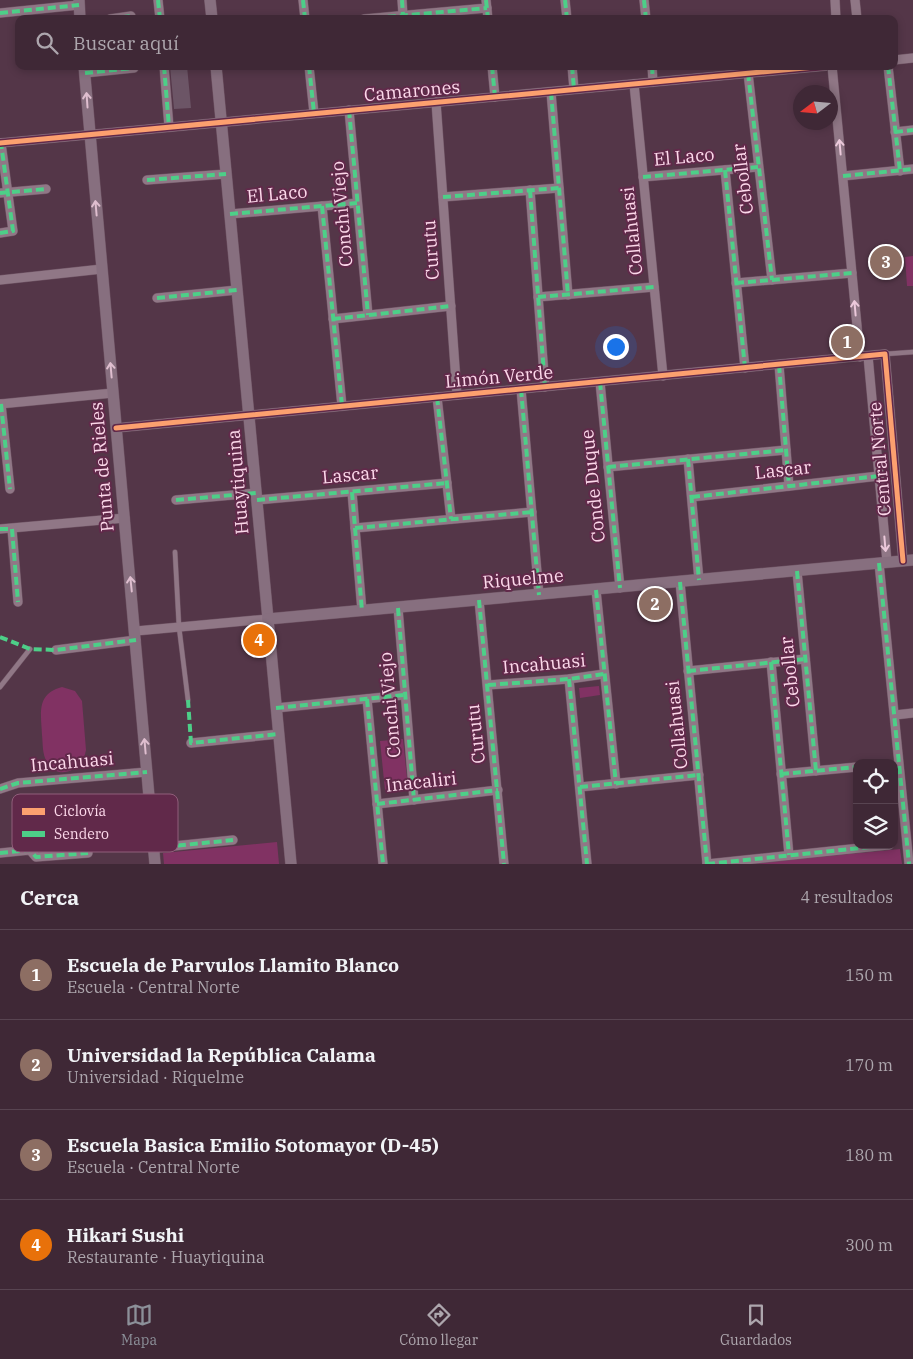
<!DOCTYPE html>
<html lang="es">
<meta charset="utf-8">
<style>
body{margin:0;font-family:"IBM Plex Serif",serif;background:#4a3442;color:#f1f3f6}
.controls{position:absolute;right:15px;bottom:15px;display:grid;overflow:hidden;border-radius:10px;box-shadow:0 2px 8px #0003}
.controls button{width:45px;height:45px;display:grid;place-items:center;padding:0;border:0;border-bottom:1px solid #584451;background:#3f2836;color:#f1f3f6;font:25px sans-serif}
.compass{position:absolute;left:793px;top:85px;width:45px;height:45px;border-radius:50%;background:#3f2836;box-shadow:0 2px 8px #0003;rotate:254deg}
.you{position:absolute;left:615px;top:346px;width:18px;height:18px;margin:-12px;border:4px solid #fff;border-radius:50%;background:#1a73e8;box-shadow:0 0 0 8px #1a73e833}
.badge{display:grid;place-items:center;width:32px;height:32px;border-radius:50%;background:#8c9099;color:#fff;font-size:16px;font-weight:700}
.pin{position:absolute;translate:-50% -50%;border:2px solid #fff;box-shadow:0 1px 5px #0006}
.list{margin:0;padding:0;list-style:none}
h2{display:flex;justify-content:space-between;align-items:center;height:65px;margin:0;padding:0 20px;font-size:21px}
h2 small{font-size:16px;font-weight:400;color:#ada6ad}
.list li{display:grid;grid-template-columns:32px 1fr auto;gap:15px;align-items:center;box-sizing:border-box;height:90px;padding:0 20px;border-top:1px solid #584451}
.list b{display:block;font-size:19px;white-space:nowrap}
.list p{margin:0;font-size:16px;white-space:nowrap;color:#ada6ad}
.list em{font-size:16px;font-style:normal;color:#ada6ad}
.icon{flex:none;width:28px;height:28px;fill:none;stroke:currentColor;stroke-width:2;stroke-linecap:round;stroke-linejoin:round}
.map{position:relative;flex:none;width:913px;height:864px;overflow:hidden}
.search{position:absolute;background:#3f2836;box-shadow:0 2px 8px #0003;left:15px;right:15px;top:15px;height:55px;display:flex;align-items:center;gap:12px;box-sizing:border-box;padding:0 18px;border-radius:10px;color:#ada6ad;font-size:19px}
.sheet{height:425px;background:#3f2836}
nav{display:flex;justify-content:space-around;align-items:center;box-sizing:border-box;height:70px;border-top:1px solid #584451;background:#3f2836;font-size:14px;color:#ada6ad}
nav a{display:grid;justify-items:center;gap:2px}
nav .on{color:#8c9099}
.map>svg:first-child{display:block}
.park{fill:#813263}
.building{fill:#6c5566}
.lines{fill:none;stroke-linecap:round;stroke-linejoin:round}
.lane-casing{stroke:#6e5363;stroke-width:5.5}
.street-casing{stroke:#6e5363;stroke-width:10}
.secondary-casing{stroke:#6e5363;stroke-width:12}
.lane{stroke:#907786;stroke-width:4.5}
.street{stroke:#907786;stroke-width:9}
.secondary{stroke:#876f7f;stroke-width:11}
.quiet{stroke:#4dcf88;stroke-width:4;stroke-dasharray:8 4;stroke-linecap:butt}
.cycleway-casing{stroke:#61294a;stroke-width:8}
.cycleway{stroke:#fca06f;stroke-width:5}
.oneway{stroke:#dfbecf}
.oneway2{stroke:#ecc9db}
.labels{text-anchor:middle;stroke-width:4;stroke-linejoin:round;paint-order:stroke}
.street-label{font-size:18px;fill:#fcd8ea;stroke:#61294a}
.key{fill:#61294a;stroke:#905e7a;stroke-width:1}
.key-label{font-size:14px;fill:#fcd8ea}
</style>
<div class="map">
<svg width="913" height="864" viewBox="0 0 913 864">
<rect width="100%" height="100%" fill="#543648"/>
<g class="park">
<polygon points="913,256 913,286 907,286 905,257"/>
<polygon points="599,686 600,695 580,698 579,688"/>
<path d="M62,687L75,691L82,701L86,750C83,770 58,782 47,762C42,754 43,744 42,735C41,713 36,694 62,687Z"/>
<polygon points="403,739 408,788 385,790 380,741"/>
<polygon points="277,842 279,864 164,864 163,853"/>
<polygon points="900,849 902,864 746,864"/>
</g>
<polygon class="building" points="170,66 187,66 191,108 174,109"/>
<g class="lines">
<defs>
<g id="lane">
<polyline points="885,354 913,352"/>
<polyline points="175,552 179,627 188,700"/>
<polyline points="0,687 30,649"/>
</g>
<g id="street">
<polyline points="158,0 160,19"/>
<polyline points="303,0 305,19"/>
<polyline points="402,0 403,15"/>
<polyline points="486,0 488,19"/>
<polyline points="565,0 567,19"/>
<polyline points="644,0 646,19"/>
<polyline points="835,0 836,19"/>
<polyline points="855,0 857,19"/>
<polyline points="0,13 79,5"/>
<polyline points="110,19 131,16"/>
<polyline points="364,19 487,8"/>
<polyline points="894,60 913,58"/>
<polyline points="164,66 169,127"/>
<polyline points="309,66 314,113"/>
<polyline points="492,66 495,97"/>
<polyline points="572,66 574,89"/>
<polyline points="652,66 653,82"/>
<polyline points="832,66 860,357"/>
<polyline points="888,66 900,171"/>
<polyline points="85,73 134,68"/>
<polyline points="748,73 772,280"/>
<polyline points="634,84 663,376"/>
<polyline points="551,92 568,295"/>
<polyline points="436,102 457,395"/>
<polyline points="349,110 368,315"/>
<polyline points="895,132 913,130"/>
<polyline points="0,143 826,66"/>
<polyline points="725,170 745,368"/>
<polyline points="843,176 913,169"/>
<polyline points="643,177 758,167"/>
<polyline points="147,180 226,174"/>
<polyline points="530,190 545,387"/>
<polyline points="0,193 46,189"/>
<polyline points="443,197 559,188"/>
<polyline points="322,206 342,406"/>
<polyline points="230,214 357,203"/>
<polyline points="0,233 13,231 1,143"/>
<polyline points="0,280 102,269"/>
<polyline points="736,283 852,273"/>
<polyline points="538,297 654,287"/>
<polyline points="157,298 237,290"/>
<polyline points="333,319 451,306"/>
<polyline points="868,356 887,562"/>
<polyline points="779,365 789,486"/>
<polyline points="600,382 620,588"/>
<polyline points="521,389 539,595"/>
<polyline points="437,397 451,519"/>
<polyline points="0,404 113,393"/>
<polyline points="1,404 10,489"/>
<polyline points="116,428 885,354 903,561"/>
<polyline points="688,459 699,580"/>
<polyline points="608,467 786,450"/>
<polyline points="352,492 362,611"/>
<polyline points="692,497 879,476"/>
<polyline points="176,500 256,493"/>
<polyline points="257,500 447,483"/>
<polyline points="355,528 532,512"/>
<polyline points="0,529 125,518"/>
<polyline points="12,529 18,602"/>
<polyline points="879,563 909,864"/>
<polyline points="797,571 816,771"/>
<polyline points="680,582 707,864"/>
<polyline points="596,590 616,784"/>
<polyline points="479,600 504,864"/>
<polyline points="398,608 414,800"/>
<polyline points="136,631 268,619"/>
<polyline points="56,650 136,640"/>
<polyline points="771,662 789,855"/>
<polyline points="688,671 805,659"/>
<polyline points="569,679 587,864"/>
<polyline points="488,685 569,679 604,674"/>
<polyline points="367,699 383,864"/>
<polyline points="276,708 404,695"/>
<polyline points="895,715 913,713"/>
<polyline points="191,743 279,734"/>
<polyline points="781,774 857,767"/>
<polyline points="580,787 699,775"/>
<polyline points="0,789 18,783 147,772"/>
<polyline points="377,804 498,790"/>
<polyline points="154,848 233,840"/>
<polyline points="0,853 30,850 36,857 88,853"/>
<polyline points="707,864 889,845"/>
</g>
<g id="secondary">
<polyline points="79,0 80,19"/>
<polyline points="210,0 212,19"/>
<polyline points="84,66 155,864"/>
<polyline points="216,66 291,864"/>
<polyline points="268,619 913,560"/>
</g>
</defs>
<use href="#lane" class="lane-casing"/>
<use href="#street" class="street-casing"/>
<use href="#secondary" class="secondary-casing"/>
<use href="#lane" class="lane"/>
<use href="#street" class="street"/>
<use href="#secondary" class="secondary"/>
<g class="quiet">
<polyline points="158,0 160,19"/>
<polyline points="303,0 305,19"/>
<polyline points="402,0 403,15"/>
<polyline points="486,0 488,19"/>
<polyline points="565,0 567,19"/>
<polyline points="644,0 646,19"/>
<polyline points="0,13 79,5"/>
<polyline points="110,19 131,16"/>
<polyline points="364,19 487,8"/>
<polyline points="164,66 169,127"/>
<polyline points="309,66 314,113"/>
<polyline points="492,66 495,97"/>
<polyline points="572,66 574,89"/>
<polyline points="652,66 653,82"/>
<polyline points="888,66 900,171"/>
<polyline points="85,73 134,68"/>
<polyline points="748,73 772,280"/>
<polyline points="551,92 568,295"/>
<polyline points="349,110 368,315"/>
<polyline points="895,132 913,130"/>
<polyline points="725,170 745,368"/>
<polyline points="843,176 913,169"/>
<polyline points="643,177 758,167"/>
<polyline points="147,180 226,174"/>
<polyline points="530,190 545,387"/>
<polyline points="0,193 46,189"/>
<polyline points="443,197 559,188"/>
<polyline points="322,206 342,406"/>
<polyline points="230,214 357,203"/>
<polyline points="0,233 13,231 1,143"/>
<polyline points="736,283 852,273"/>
<polyline points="538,297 654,287"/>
<polyline points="157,298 237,290"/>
<polyline points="333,319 451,306"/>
<polyline points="779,365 789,486"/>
<polyline points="600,382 620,588"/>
<polyline points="521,389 539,595"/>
<polyline points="437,397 451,519"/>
<polyline points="1,404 10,489"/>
<polyline points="688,459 699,580"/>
<polyline points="608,467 786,450"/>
<polyline points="352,492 362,611"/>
<polyline points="692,497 879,476"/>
<polyline points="176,500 256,493"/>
<polyline points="257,500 447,483"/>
<polyline points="355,528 532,512"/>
<polyline points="0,529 12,529 18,602"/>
<polyline points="879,563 909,864"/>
<polyline points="797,571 816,771"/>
<polyline points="680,582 707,864"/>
<polyline points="596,590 616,784"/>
<polyline points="479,600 504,864"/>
<polyline points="398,608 414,800"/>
<polyline points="0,637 30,649 56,650 136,640"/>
<polyline points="771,662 789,855"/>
<polyline points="688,671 805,659"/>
<polyline points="569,679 587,864"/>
<polyline points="488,685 569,679 604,674"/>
<polyline points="367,699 383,864"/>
<polyline points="188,700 191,743 279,734"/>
<polyline points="276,708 404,695"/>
<polyline points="781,774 857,767"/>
<polyline points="580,787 699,775"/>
<polyline points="0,789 18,783 147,772"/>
<polyline points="377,804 498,790"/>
<polyline points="154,848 233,840"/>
<polyline points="0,853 30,850 36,857 88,853"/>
<polyline points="707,864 889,845"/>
</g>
<defs>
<g id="cycleway">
<polyline points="0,143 826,66"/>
<polyline points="116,428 885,354 903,561"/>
</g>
</defs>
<use href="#cycleway" class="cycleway-casing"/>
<use href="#cycleway" class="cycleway"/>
</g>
<defs><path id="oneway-shaft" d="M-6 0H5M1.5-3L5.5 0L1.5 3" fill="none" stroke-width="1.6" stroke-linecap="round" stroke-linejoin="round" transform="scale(1.25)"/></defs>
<g class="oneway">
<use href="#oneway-shaft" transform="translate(87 100) rotate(-94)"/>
<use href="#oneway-shaft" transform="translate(96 208) rotate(-95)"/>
<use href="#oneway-shaft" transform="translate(111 370) rotate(-95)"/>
<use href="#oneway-shaft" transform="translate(131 584) rotate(-96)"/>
<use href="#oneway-shaft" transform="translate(145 746) rotate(-95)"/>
</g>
<g class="oneway2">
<use href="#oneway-shaft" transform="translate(840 147) rotate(-95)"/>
<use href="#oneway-shaft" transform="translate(855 308) rotate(-95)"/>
<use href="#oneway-shaft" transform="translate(885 544) rotate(85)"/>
</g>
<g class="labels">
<g class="street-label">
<text transform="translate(412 91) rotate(-5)" y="6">Camarones</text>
<text transform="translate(684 157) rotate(-5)" y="6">El Laco</text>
<text transform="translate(743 179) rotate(-97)" y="6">Cebollar</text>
<text transform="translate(277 194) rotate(-5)" y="6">El Laco</text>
<text transform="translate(342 214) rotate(-95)" y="6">Conchi Viejo</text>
<text transform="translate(632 231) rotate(-96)" y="6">Collahuasi</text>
<text transform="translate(431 250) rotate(-94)" y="6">Curutu</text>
<text transform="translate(499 377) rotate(-5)" y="6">Limón Verde</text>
<text transform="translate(880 459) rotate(-95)" y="6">Central Norte</text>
<text transform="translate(102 467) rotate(-95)" y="6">Punta de Rieles</text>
<text transform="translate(783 470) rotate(-6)" y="6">Lascar</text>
<text transform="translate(350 475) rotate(-5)" y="6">Lascar</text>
<text transform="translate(238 482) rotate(-95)" y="6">Huaytiquina</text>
<text transform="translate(593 486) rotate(-96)" y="6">Conde Duque</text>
<text transform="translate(523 579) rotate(-5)" y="6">Riquelme</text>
<text transform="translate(544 664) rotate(-5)" y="6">Incahuasi</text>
<text transform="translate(790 672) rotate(-96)" y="6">Cebollar</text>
<text transform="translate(390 705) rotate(-95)" y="6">Conchi Viejo</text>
<text transform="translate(677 725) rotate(-96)" y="6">Collahuasi</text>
<text transform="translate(476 734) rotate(-96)" y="6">Curutu</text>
<text transform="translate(72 762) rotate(-5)" y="6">Incahuasi</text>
<text transform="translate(421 782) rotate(-6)" y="6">Inacaliri</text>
</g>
</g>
<rect x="12" y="794" width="166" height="58" rx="8" class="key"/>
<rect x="22" y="808" width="23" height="7" fill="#fca06f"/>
<rect x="22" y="831" width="23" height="6" fill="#4dcf88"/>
<g class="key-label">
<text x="54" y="816">Ciclovía</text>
<text x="54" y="839">Sendero</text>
</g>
</svg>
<div class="controls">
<button><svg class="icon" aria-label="locate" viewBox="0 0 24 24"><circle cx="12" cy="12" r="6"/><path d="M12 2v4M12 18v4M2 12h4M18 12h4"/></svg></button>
<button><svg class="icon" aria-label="layers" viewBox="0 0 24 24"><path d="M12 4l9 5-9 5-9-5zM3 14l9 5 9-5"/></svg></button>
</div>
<svg class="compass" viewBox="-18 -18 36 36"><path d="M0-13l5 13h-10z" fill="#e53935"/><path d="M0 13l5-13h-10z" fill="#ada6ad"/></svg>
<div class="you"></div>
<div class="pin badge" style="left:847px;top:342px;background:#8d6e63">1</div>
<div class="pin badge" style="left:655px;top:604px;background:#8d6e63">2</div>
<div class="pin badge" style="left:886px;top:262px;background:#8d6e63">3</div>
<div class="pin badge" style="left:259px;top:640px;background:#e8710a">4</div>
<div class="search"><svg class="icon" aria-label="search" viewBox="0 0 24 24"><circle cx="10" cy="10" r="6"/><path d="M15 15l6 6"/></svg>Buscar aquí</div>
</div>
<section class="sheet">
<h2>Cerca<small>4 resultados</small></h2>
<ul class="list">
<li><span class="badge" style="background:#8d6e63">1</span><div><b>Escuela de Parvulos Llamito Blanco</b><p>Escuela · Central Norte</p></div><em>150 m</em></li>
<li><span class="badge" style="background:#8d6e63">2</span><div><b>Universidad la República Calama</b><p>Universidad · Riquelme</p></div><em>170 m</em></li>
<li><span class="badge" style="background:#8d6e63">3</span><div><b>Escuela Basica Emilio Sotomayor (D-45)</b><p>Escuela · Central Norte</p></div><em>180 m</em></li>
<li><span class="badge" style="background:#e8710a">4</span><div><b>Hikari Sushi</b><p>Restaurante · Huaytiquina</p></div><em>300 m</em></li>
</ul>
</section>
<nav>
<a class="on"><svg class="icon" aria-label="map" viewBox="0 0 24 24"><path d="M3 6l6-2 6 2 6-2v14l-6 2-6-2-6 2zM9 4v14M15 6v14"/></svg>Mapa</a>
<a><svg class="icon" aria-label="directions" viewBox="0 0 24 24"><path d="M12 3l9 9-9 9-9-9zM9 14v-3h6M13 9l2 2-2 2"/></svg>Cómo llegar</a>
<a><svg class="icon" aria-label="saved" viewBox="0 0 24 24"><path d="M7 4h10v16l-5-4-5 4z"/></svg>Guardados</a>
</nav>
